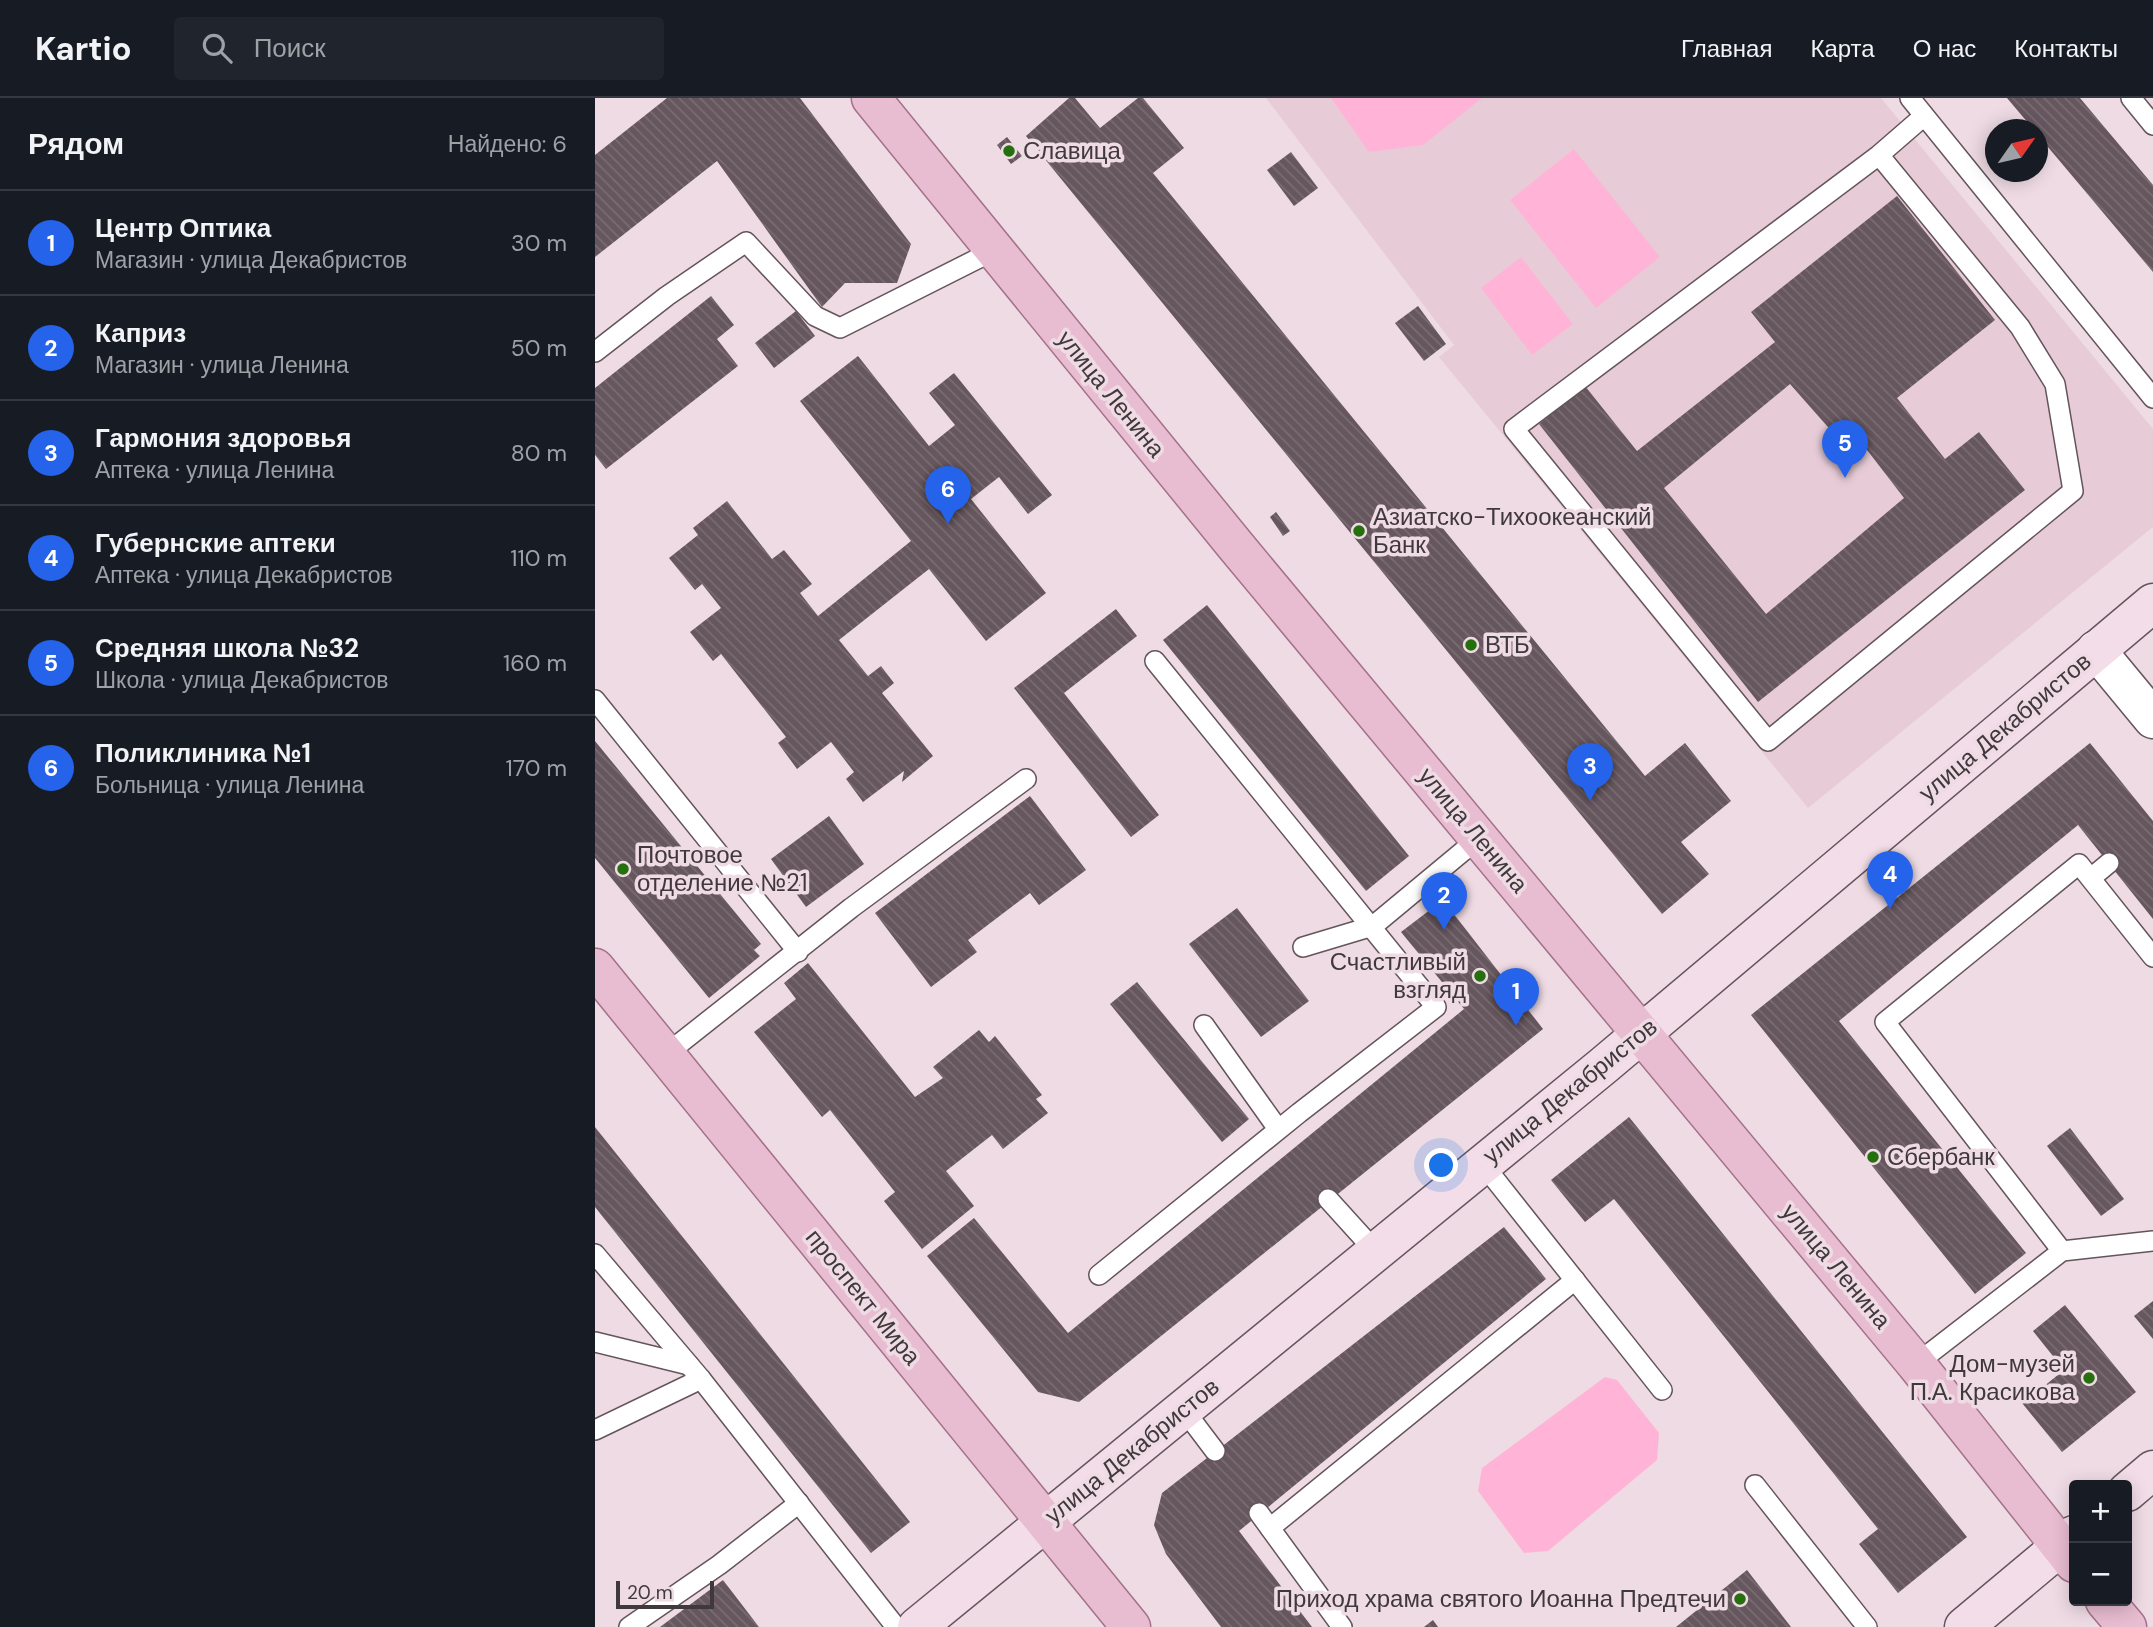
<!DOCTYPE html>
<html lang="ru">
<meta charset="utf-8">
<style>
body{margin:0;font-family:"DM Sans",sans-serif;background:#20242c;color:#f1f3f6}
.controls{position:absolute;right:21px;bottom:21px;display:grid;overflow:hidden;border-radius:7px;box-shadow:0 4px 18px #0003}
.controls button{width:63px;height:63px;display:grid;place-items:center;padding:0;border:0;border-bottom:2px solid #363941;background:#171b24;color:#f1f3f6;font:35px sans-serif}
.compass{position:absolute;left:1390px;top:21px;width:63px;height:63px;border-radius:50%;background:#171b24;box-shadow:0 4px 18px #0003;rotate:56deg}
.scale{position:absolute;left:21px;bottom:18px;width:98px;box-sizing:border-box;padding-left:7px;border:4px solid #40393c;border-top:0;font-size:19px;line-height:24px;white-space:nowrap;color:#40393c;-webkit-text-stroke:5px #efdbe4;paint-order:stroke}
.you{position:absolute;left:847px;top:1068px;width:24px;height:24px;margin:-18px;border:5px solid #fff;border-radius:50%;background:#1a73e8;box-shadow:0 0 0 10px #1a73e833}
.badge{display:grid;place-items:center;width:46px;height:46px;border-radius:50%;background:#2563eb;color:#fff;font-size:23px;font-weight:700}
.pin{position:absolute;translate:-50% -58px;filter:drop-shadow(0 2px 4px #0008)}
.pin::after{content:'';position:absolute;top:37px;width:24px;height:21px;background:inherit;clip-path:polygon(0 0,100% 0,50% 100%)}
.list{margin:0;padding:0;list-style:none}
h2{display:flex;justify-content:space-between;align-items:center;height:91px;margin:0;padding:0 28px;font-size:30px}
h2 small{font-size:23px;font-weight:400;color:#9ea1a6}
.list li{display:grid;grid-template-columns:46px 1fr auto;gap:21px;align-items:center;box-sizing:border-box;height:105px;padding:0 28px;border-top:2px solid #363941}
.list b{display:block;font-size:26px;white-space:nowrap}
.list p{margin:0;font-size:23px;white-space:nowrap;color:#9ea1a6}
.list em{font-size:23px;font-style:normal;color:#9ea1a6}
.icon{flex:none;width:38px;height:38px;fill:none;stroke:currentColor;stroke-width:2;stroke-linecap:round;stroke-linejoin:round}
.map{position:relative;flex:none;width:1558px;height:1529px;overflow:hidden}
header{display:flex;align-items:center;gap:42px;box-sizing:border-box;height:98px;padding:0 35px;background:#171b24;border-bottom:2px solid #363941}
header strong{font-size:33px}
nav{display:flex;gap:38px;margin-inline-start:auto;font-size:24px}
.search{width:490px;height:63px;background:#20242c;display:flex;align-items:center;gap:18px;box-sizing:border-box;padding:0 24px;border-radius:7px;color:#9ea1a6;font-size:26px}
main{display:flex}
aside{flex:1;background:#171b24}
.map>svg:first-child{display:block}
.built{fill:#e7ccd8}
.pitch{fill:#ffb4d7}
.building{fill:url(#building-back-hatch);fill-rule:evenodd}
.lines{fill:none;stroke-linecap:round;stroke-linejoin:round}
.lane-casing{stroke:#64545b;stroke-width:22}
.street-casing{stroke:#64545b;stroke-width:41}
.secondary-casing{stroke:#64545b;stroke-width:41}
.primary-casing{stroke:#a37189;stroke-width:41}
.lane{stroke:#fff;stroke-width:19}
.street{stroke:#fff;stroke-width:38}
.secondary{stroke:#f3dde8;stroke-width:38}
.primary{stroke:#e8bcd1;stroke-width:38}
.poi-dot{fill:#266f0f;stroke:#efdbe4;stroke-width:2.5}
.labels{text-anchor:middle;stroke-width:7;stroke-linejoin:round;paint-order:stroke}
.poi-label{font-size:24px;fill:#40393c;stroke:#efdbe4;text-anchor:start}
.street-label{font-size:24px;fill:#40393c;stroke:#efdbe4}
</style>
<header>
<strong>Kartio</strong>
<div class="search"><svg class="icon" aria-label="search" viewBox="0 0 24 24"><circle cx="10" cy="10" r="6"/><path d="M15 15l6 6"/></svg>Поиск</div>
<nav><a>Главная</a><a>Карта</a><a>О нас</a><a>Контакты</a></nav>
</header>
<main>
<aside>
<h2>Рядом<small>Найдено: 6</small></h2>
<ul class="list">
<li><span class="badge">1</span><div><b>Центр Оптика</b><p>Магазин · улица Декабристов</p></div><em>30 m</em></li>
<li><span class="badge">2</span><div><b>Каприз</b><p>Магазин · улица Ленина</p></div><em>50 m</em></li>
<li><span class="badge">3</span><div><b>Гармония здоровья</b><p>Аптека · улица Ленина</p></div><em>80 m</em></li>
<li><span class="badge">4</span><div><b>Губернские аптеки</b><p>Аптека · улица Декабристов</p></div><em>110 m</em></li>
<li><span class="badge">5</span><div><b>Средняя школа №32</b><p>Школа · улица Декабристов</p></div><em>160 m</em></li>
<li><span class="badge">6</span><div><b>Поликлиника №1</b><p>Больница · улица Ленина</p></div><em>170 m</em></li>
</ul>
</aside>
<div class="map">
<svg width="1558" height="1529" viewBox="0 0 1558 1529">
<defs>
<pattern id="building-back-hatch" width="6" height="6" patternUnits="userSpaceOnUse" patternTransform="scale(1.75)"><rect width="6" height="6" fill="#66565d"/><path d="M-1 5l2 2M0 0l6 6M5-1l2 2" fill="none" stroke="#796c72"/></pattern>
</defs>
<rect width="100%" height="100%" fill="#efdbe4"/>
<polygon class="built" points="671,0 1286,0 1558,331 1558,429 1213,710 844,259 859,247"/>
<g class="pitch">
<polygon points="736,0 887,0 828,47 774,54"/>
<polygon points="979,51 1065,159 1001,210 915,102"/>
<polygon points="926,159 978,226 937,257 886,190"/>
<polygon points="1010,1279 1022,1282 1064,1335 1062,1362 953,1453 929,1455 883,1393 887,1370"/>
</g>
<g class="building">
<polygon points="72,0 205,0 316,146 302,185 250,185 227,209 122,63 0,159 0,57"/>
<polygon points="474,0 480,0 505,30 543,0 548,0 589,50 558,75 1050,678 1090,645 1136,703 1086,744 1114,776 1067,816 431,38"/>
<polygon points="1412,0 1485,0 1558,87 1558,174 1442,36 1442,32 1439,32"/>
<polygon points="412,39 427,58 416,66 402,47"/>
<polygon points="696,54 723,90 699,108 672,72"/>
<path d="M1302,98L1400,222L1302,300L1350,361L1384,334L1430,392L1163,604L944,326L990,288L1042,353L1180,244L1156,214ZM1195,286L1247,345L1259,335L1309,400L1171,516L1069,390Z"/>
<polygon points="116,198 139,227 122,241 143,268 11,371 0,357 0,290"/>
<polygon points="823,208 851,246 829,263 800,225"/>
<polygon points="201,213 220,238 179,270 160,245"/>
<polygon points="263,258 334,348 360,327 334,295 359,275 457,397 433,416 404,379 376,401 451,495 391,543 334,471 244,542 273,578 286,568 299,585 287,595 338,658 307,684 309,673 268,704 251,681 259,674 236,644 202,671 183,645 191,639 126,556 118,563 95,534 126,510 107,486 100,492 74,460 103,437 98,430 132,403 177,461 189,452 217,486 205,495 223,518 316,443 205,303"/>
<polygon points="681,414 695,433 688,438 675,419"/>
<polygon points="612,507 814,758 771,793 568,542"/>
<polygon points="521,511 542,538 469,595 564,717 536,739 419,590"/>
<polygon points="0,643 166,846 159,852 165,858 114,900 0,760"/>
<polygon points="1495,645 1558,723 1558,821 1483,727 1244,923 1431,1155 1380,1196 1156,917"/>
<polygon points="435,698 491,772 444,807 435,795 373,842 382,854 336,889 280,815"/>
<polygon points="234,718 269,766 211,809 176,761"/>
<polygon points="848,802 948,931 484,1304 443,1294 332,1158 379,1120 473,1235 869,911 806,834"/>
<polygon points="642,810 714,903 666,939 594,846"/>
<polygon points="213,865 320,999 348,980 338,969 384,932 394,944 400,938 447,997 441,1001 453,1015 408,1051 397,1037 351,1073 379,1108 327,1151 289,1103 300,1094 235,1012 227,1019 159,934 201,901 189,885"/>
<polygon points="542,884 654,1021 627,1044 515,906"/>
<polygon points="1034,1019 1372,1439 1303,1495 1264,1446 1283,1431 1019,1101 990,1124 956,1082"/>
<polygon points="0,1029 315,1424 276,1455 0,1109"/>
<polygon points="1475,1030 1529,1101 1506,1118 1452,1048"/>
<polygon points="909,1129 951,1181 644,1433 717,1529 626,1529 571,1456 559,1427 567,1395"/>
<polygon points="1558,1203 1558,1241 1539,1218"/>
<polygon points="1470,1207 1541,1294 1467,1354 1423,1300 1439,1288 1443,1293 1469,1272 1438,1233"/>
<polygon points="1152,1472 1196,1529 1081,1529"/>
<polygon points="128,1482 164,1529 65,1529"/>
<polygon points="838,1522 843,1529 829,1529"/>
</g>
<g class="lines">
<defs>
<g id="lane">
<polyline points="1315,0 1558,300"/>
<polyline points="1536,0 1558,27"/>
<polyline points="1284,57 1425,229 1460,286 1478,393 1173,643 919,331 1284,57 1329,18"/>
<polyline points="0,254 72,198 151,144 220,218 245,230 398,153"/>
<polyline points="0,602 203,854"/>
<polyline points="1496,780 1514,765"/>
<polyline points="708,849 778,828 884,740"/>
<polyline points="609,927 683,1031"/>
<polyline points="70,957 256,810 431,681"/>
<polyline points="887,1065 1067,1292"/>
<polyline points="733,1101 781,1154"/>
<polyline points="1467,1153 1290,924 1484,766 1558,859"/>
<polyline points="0,1156 106,1281 301,1529"/>
<polyline points="504,1177 704,1015 841,909 560,563"/>
<polyline points="0,1244 94,1267"/>
<polyline points="1321,1266 1467,1153 1558,1143"/>
<polyline points="589,1312 620,1353"/>
<polyline points="0,1332 106,1281"/>
<polyline points="1160,1387 1272,1529"/>
<polyline points="664,1415 747,1529"/>
<polyline points="675,1430 980,1182"/>
<polyline points="34,1529 124,1467 204,1405"/>
</g>
<polyline id="street" points="1501,552 1558,621"/>
<g id="secondary">
<polyline points="1532,1394 1558,1372"/>
<polyline points="322,1529 1008,968 1558,505"/>
<polyline points="1369,1529 1479,1437"/>
</g>
<g id="primary">
<polyline points="276,0 640,447 1321,1266 1479,1465"/>
<polyline points="0,870 536,1529"/>
<polyline points="1510,1503 1532,1529"/>
</g>
</defs>
<use href="#lane" class="lane-casing"/>
<use href="#street" class="street-casing"/>
<use href="#secondary" class="secondary-casing"/>
<use href="#primary" class="primary-casing"/>
<use href="#lane" class="lane"/>
<use href="#street" class="street"/>
<use href="#secondary" class="secondary"/>
<use href="#primary" class="primary"/>
</g>
<g class="poi-dot">
<circle cx="414" cy="53" r="7"/>
<circle cx="764" cy="433" r="7"/>
<circle cx="876" cy="547" r="7"/>
<circle cx="28" cy="771" r="7"/>
<circle cx="885" cy="878" r="7"/>
<circle cx="1278" cy="1059" r="7"/>
<circle cx="1494" cy="1280" r="7"/>
<circle cx="1145" cy="1501" r="7"/>
</g>
<g class="labels">
<g class="poi-label">
<text x="428" y="61">Славица</text>
<text x="778" y="427">Азиатско-Тихоокеанский<tspan x="778" dy="28">Банк</tspan></text>
<text x="890" y="555">ВТБ</text>
<text x="42" y="765">Почтовое<tspan x="42" dy="28">отделение №21</tspan></text>
<text x="871" y="872" text-anchor="end">Счастливый<tspan x="871" dy="28">взгляд</tspan></text>
<text x="1292" y="1067">Сбербанк</text>
<text x="1480" y="1274" text-anchor="end">Дом-музей<tspan x="1480" dy="28">П.А. Красикова</tspan></text>
<text x="1131" y="1509" text-anchor="end">Приход храма святого Иоанна Предтечи</text>
</g>
<g class="street-label">
<text transform="translate(516 296) rotate(51)" y="8">улица Ленина</text>
<text transform="translate(1410 629) rotate(-40)" y="8">улица Декабристов</text>
<text transform="translate(878 732) rotate(50)" y="8">улица Ленина</text>
<text transform="translate(975 993) rotate(-39)" y="8">улица Декабристов</text>
<text transform="translate(1241 1168) rotate(50)" y="8">улица Ленина</text>
<text transform="translate(268 1199) rotate(51)" y="8">проспект Мира</text>
<text transform="translate(537 1353) rotate(-39)" y="8">улица Декабристов</text>
</g>
</g>
</svg>
<div class="controls">
<button>+</button>
<button>−</button>
</div>
<svg class="compass" viewBox="-18 -18 36 36"><path d="M0-13l5 13h-10z" fill="#e53935"/><path d="M0 13l5-13h-10z" fill="#9ea1a6"/></svg>
<div class="scale">20 m</div>
<div class="you"></div>
<div class="pin badge" style="left:921px;top:928px">1</div>
<div class="pin badge" style="left:849px;top:832px">2</div>
<div class="pin badge" style="left:995px;top:703px">3</div>
<div class="pin badge" style="left:1295px;top:811px">4</div>
<div class="pin badge" style="left:1250px;top:380px">5</div>
<div class="pin badge" style="left:353px;top:426px">6</div>
</div>
</main>
